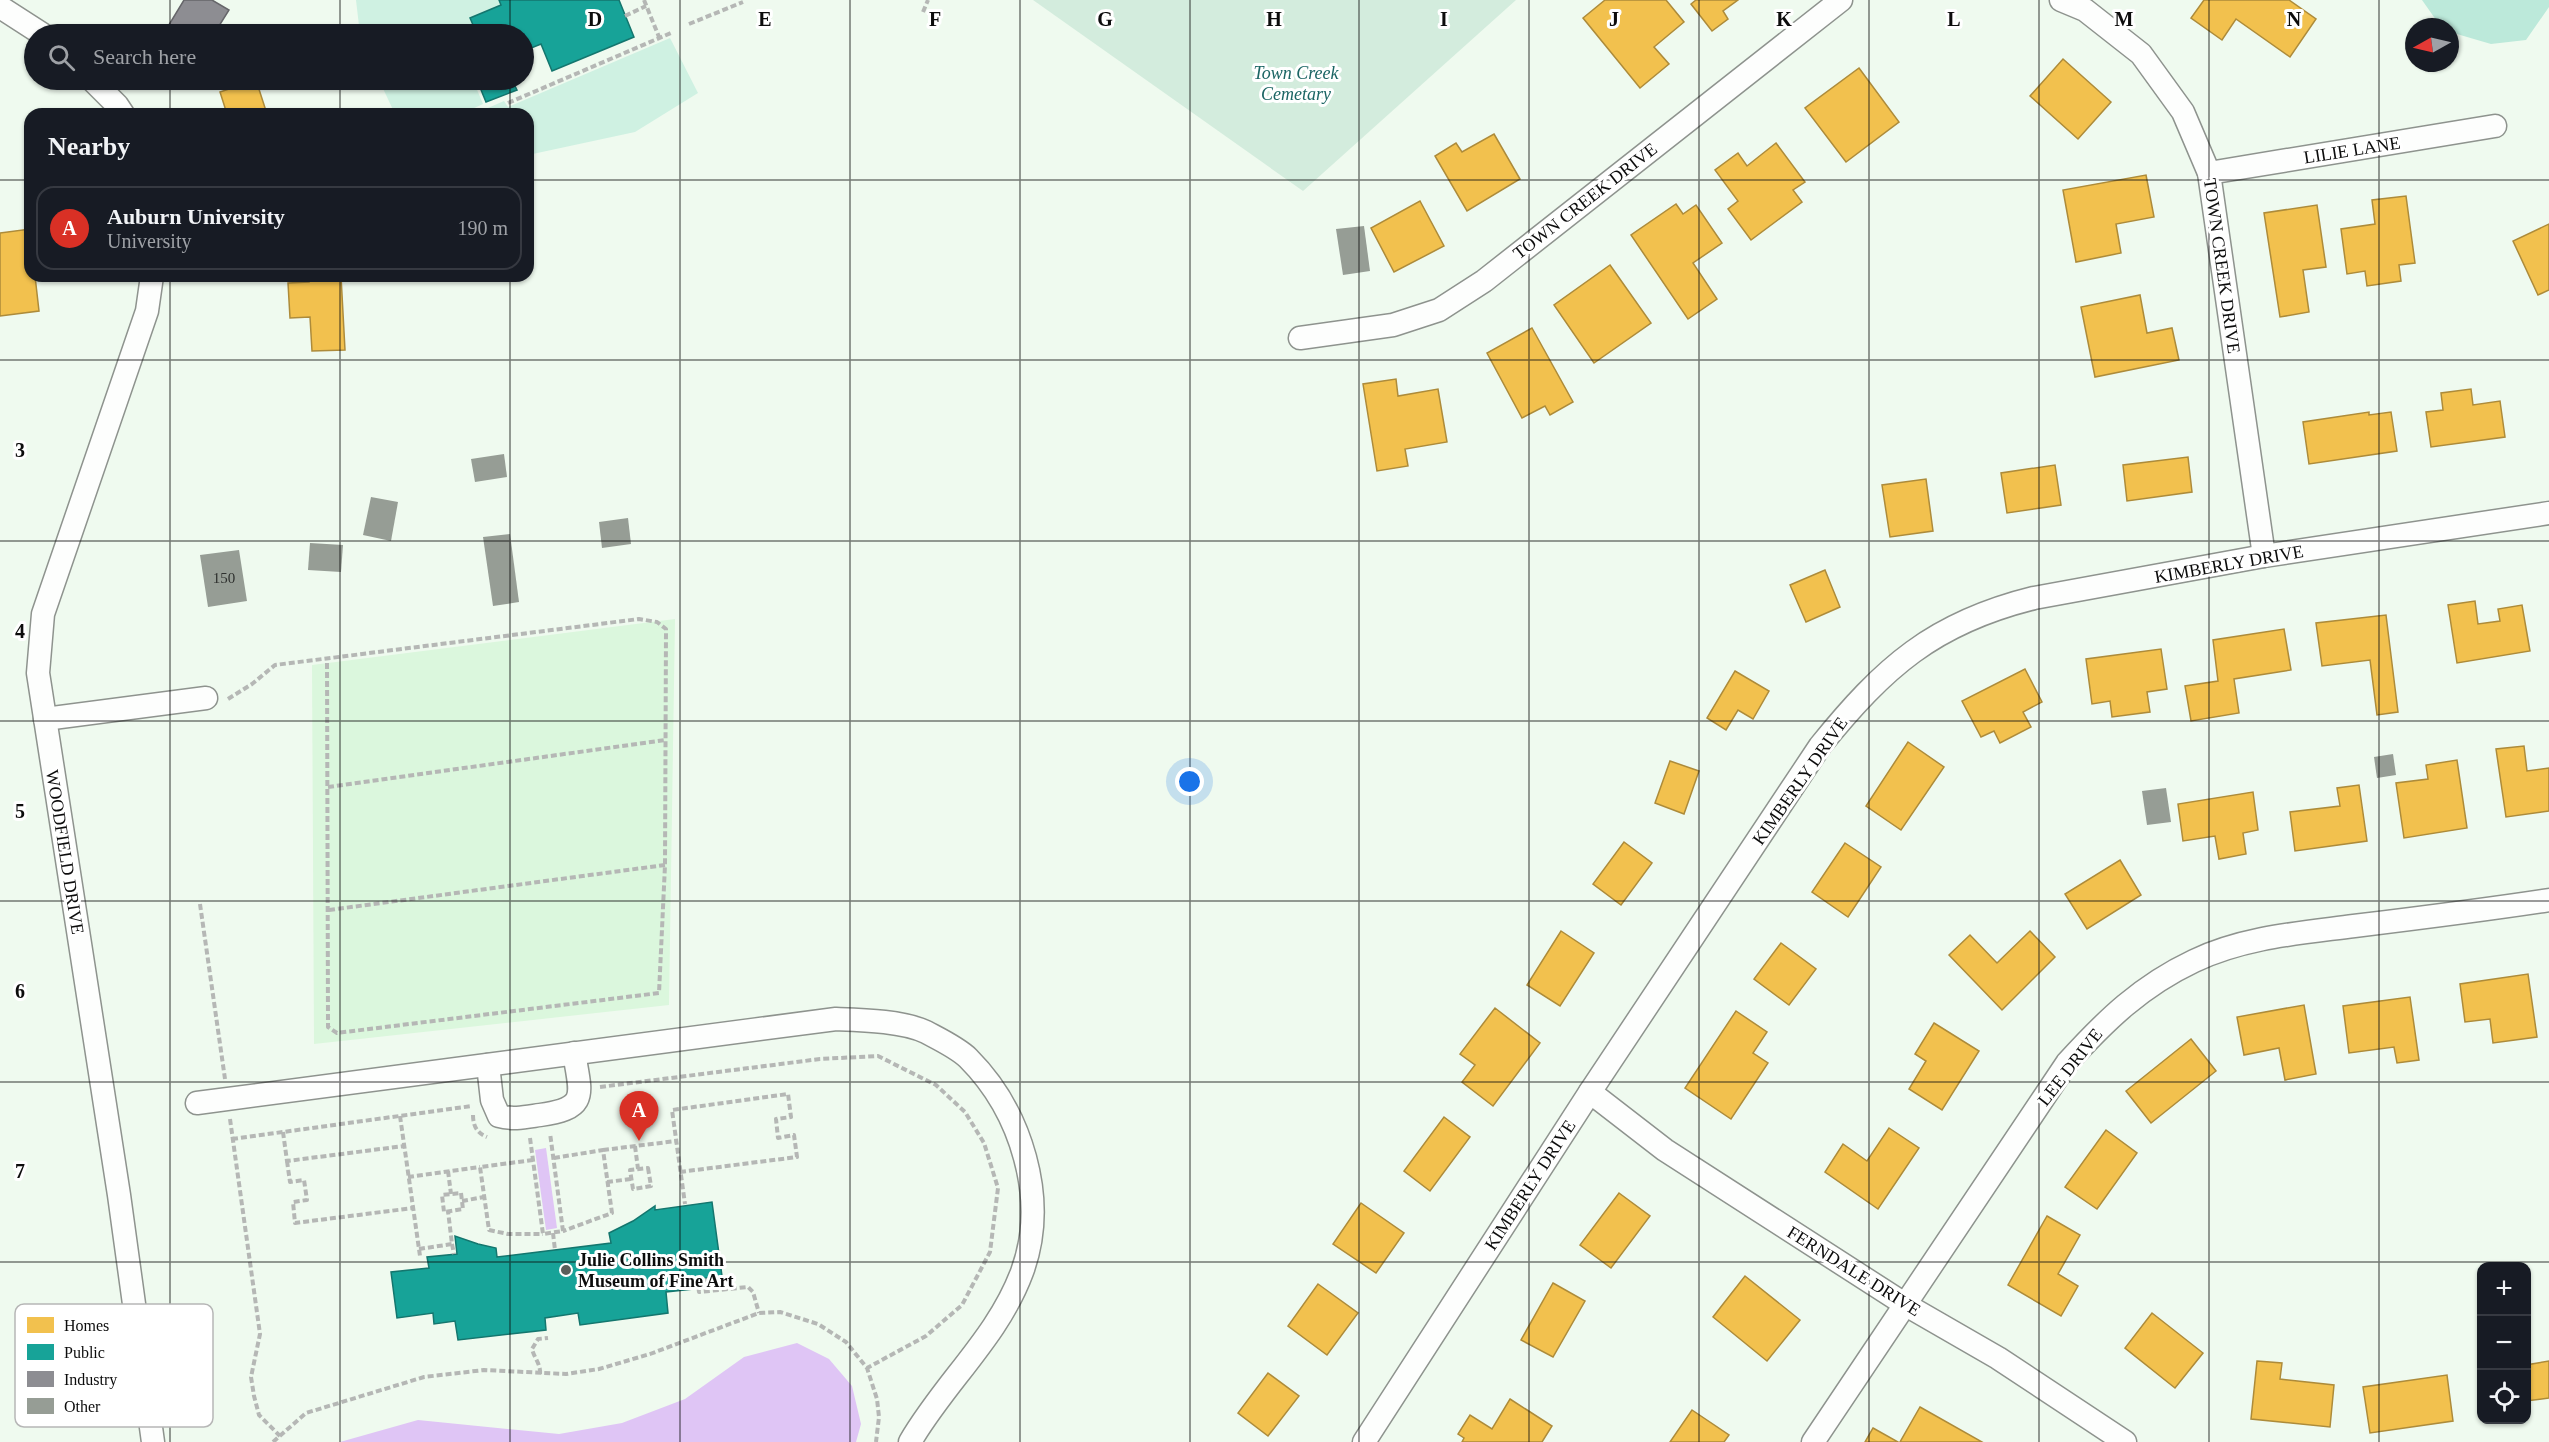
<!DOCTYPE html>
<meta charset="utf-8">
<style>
body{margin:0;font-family:"Times New Roman",serif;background:#242831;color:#f1f3f6}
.controls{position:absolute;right:18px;bottom:18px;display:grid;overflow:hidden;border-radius:12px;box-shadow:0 2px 4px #0004}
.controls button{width:54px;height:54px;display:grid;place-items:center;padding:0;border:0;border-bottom:2px solid #363941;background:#171b24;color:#f1f3f6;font:30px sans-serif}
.compass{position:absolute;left:2405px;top:18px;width:54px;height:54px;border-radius:50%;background:#171b24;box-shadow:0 2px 4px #0004;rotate:262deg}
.you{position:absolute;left:1190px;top:782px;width:21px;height:21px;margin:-15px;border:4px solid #fff;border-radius:50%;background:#1a73e8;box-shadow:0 0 0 9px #1a73e833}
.badge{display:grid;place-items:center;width:39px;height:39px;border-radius:50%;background:#d93025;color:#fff;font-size:20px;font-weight:700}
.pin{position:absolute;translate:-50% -50px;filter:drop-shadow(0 2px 3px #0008)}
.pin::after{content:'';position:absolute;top:32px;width:21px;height:18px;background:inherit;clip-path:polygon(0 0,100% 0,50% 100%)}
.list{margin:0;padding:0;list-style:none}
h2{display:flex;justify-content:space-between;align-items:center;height:78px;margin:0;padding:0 24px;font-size:26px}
h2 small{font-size:20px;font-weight:400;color:#9ea1a6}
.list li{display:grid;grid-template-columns:39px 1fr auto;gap:18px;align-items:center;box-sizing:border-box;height:84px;margin:0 12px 12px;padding:0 12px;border:2px solid #363941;border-radius:18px}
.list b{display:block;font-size:22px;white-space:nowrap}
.list p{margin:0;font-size:20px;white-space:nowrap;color:#9ea1a6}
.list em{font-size:20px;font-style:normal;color:#9ea1a6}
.icon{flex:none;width:33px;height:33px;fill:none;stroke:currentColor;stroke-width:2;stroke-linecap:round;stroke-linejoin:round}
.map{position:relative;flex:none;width:2549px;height:1442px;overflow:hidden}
.search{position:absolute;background:#171b24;box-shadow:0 2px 4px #0004;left:24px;top:24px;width:510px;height:66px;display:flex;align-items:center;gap:15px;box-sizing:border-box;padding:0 21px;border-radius:33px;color:#9ea1a6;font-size:22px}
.panel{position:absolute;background:#171b24;box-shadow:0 2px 4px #0004;left:24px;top:108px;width:510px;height:174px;border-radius:18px}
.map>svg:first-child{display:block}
.farmland{fill:#dbf7dd}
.green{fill:#cff1e2}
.forest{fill:#bce9da}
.cemetery{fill:#d3ecdd}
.water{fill:#dfc5f5}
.homes{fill:#f2c14e;stroke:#ad8b3a;stroke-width:1.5}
.public{fill:#17a398;stroke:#14766e;stroke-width:1.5}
.industry{fill:#8d8d92;stroke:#66666a;stroke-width:1.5}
.building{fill:#969d95}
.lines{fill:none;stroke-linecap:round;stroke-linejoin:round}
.minor-casing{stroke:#8e938e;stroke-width:25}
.path{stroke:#b5b7b5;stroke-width:4;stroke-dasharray:6 3;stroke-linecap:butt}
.minor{stroke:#fdfefd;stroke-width:22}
.grid{fill:none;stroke:#0c0c0c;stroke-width:1.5;stroke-opacity:0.55}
.poi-dot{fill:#5b5f5b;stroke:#fff;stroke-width:2}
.labels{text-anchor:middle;stroke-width:6;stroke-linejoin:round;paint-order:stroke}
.number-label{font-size:15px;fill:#2e302e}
.park-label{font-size:18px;font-style:italic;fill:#1b6564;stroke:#fff}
.street-label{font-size:18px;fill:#0c0c0c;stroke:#fff}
.poi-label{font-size:18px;font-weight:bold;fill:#0c0c0c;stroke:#fff;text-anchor:start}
.key{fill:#fff;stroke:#b6b6b6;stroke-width:1.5}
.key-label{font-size:16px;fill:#0c0c0c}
.grid-label{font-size:20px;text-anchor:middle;font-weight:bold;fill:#0c0c0c;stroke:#fff;stroke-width:6;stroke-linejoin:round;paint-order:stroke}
</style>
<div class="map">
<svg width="2549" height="1442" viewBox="0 0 2549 1442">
<rect width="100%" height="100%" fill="#effaef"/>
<polygon class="farmland" points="675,619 669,1005 314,1044 312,665"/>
<g class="green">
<polygon points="356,0 499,0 501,5 470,18 477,34 360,34"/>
<polygon points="670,38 698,93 635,132 528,155 528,114 474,114 504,101 508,107"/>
<polygon points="379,80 473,80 483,104 461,114 395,114"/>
</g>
<polygon class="forest" points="2422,0 2549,0 2549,7 2526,40 2491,44 2450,32 2450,27 2441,27"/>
<polygon class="cemetery" points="1033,0 1516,0 1303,191"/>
<g class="water">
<polygon points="546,1148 557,1228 546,1230 535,1150"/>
<polygon points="797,1343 829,1359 852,1386 861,1424 856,1442 340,1442 418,1420 559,1434 622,1423 685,1399 744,1357"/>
</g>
<g class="homes">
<polygon points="1605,0 1666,0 1684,22 1654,47 1669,64 1640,88 1583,18"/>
<polygon points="1696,0 1738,0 1723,11 1728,19 1712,31 1691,4"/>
<polygon points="2204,0 2289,0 2316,19 2290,57 2236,19 2222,40 2191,18"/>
<polygon points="2063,59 2111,102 2078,139 2030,96"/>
<polygon points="1859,68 1899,122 1846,162 1805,108"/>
<polygon points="256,80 267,114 227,114 220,92"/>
<polygon points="1494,134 1520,179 1467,211 1435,156 1456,143 1462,152"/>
<polygon points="1776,143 1805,182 1793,190 1802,202 1751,240 1728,209 1738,201 1715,170 1738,153 1747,166"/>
<polygon points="2146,175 2154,217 2116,224 2121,253 2076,262 2063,190"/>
<polygon points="2406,196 2415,263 2399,265 2401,281 2367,286 2365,271 2347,274 2341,229 2375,224 2372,200"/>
<polygon points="1420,201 1444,246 1394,272 1371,228"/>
<polygon points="1676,204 1683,214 1696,205 1722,243 1693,263 1717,299 1688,319 1631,235"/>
<polygon points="2317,205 2326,267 2303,270 2309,312 2280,317 2264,213"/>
<polygon points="2549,224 2549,290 2538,295 2513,241"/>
<polygon points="30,229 30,276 35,276 39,311 0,316 0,233"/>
<polygon points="1610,265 1651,323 1594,363 1554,305"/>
<polygon points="308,276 341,276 345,350 312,351 310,317 290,318 288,283 309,282"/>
<polygon points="2140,295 2147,333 2172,328 2179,360 2095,377 2081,307"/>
<polygon points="1532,328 1573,402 1550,415 1545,406 1522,418 1487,353"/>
<polygon points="1396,379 1398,396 1438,389 1447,442 1405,449 1408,466 1377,471 1363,384"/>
<polygon points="2471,389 2473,405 2500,401 2505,437 2431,447 2426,412 2443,410 2441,393"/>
<polygon points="2369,412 2369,415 2391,412 2397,451 2309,464 2303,422"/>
<polygon points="2188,457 2192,492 2127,501 2123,465"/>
<polygon points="2055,465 2061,505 2007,513 2001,473"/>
<polygon points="1926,479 1933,531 1890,537 1882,485"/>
<polygon points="1825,570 1840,607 1806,622 1790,585"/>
<polygon points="2475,601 2478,624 2500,621 2498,609 2522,605 2530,651 2457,663 2448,605"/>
<polygon points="2386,615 2398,712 2377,715 2370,660 2322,666 2316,623"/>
<polygon points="2284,629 2291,670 2234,679 2239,713 2191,721 2185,686 2218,681 2213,640"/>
<polygon points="2161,649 2167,689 2147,692 2150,712 2112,717 2110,701 2092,704 2086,659"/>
<polygon points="2025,669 2042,702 2023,712 2031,727 2000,743 1994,731 1981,737 1962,701"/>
<polygon points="1735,671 1769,691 1753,719 1738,710 1726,730 1707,718"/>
<polygon points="1908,742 1944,767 1901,830 1866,806"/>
<polygon points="2524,746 2527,771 2549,768 2549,811 2506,817 2496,749"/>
<polygon points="2457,760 2467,828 2404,838 2396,783 2428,779 2426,765"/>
<polygon points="1670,761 1699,771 1684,814 1655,803"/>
<polygon points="2359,785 2367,841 2295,851 2290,812 2340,806 2337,788"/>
<polygon points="2253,792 2258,830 2243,833 2246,854 2219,859 2215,836 2183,841 2178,804"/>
<polygon points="1624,842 1652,863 1621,905 1593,884"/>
<polygon points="1845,843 1881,867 1848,917 1812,892"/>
<polygon points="2120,860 2141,895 2087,929 2065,894"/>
<polygon points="1561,931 1594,953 1560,1006 1527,985"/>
<polygon points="2030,931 2055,957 2002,1010 1949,955 1970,935 1997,963"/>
<polygon points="1781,943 1816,969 1789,1005 1754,979"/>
<polygon points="2528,974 2537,1037 2493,1043 2490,1019 2465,1022 2460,984"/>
<polygon points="2410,997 2419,1060 2397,1063 2394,1047 2349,1053 2343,1006"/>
<polygon points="2304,1005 2316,1074 2285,1080 2279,1048 2244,1055 2237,1017"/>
<polygon points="1495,1008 1540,1043 1493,1106 1462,1082 1475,1065 1460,1054"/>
<polygon points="1736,1011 1767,1032 1753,1053 1768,1063 1731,1119 1685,1088"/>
<polygon points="1934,1023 1979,1051 1942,1110 1909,1089 1926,1061 1915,1054"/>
<polygon points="2191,1039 2216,1071 2151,1123 2126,1091"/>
<polygon points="1444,1117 1470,1137 1430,1191 1404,1171"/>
<polygon points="1889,1128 1919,1148 1878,1209 1825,1172 1843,1144 1867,1161"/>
<polygon points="2106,1130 2137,1153 2097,1209 2065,1187"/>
<polygon points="1619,1193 1650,1216 1611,1268 1580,1245"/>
<polygon points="1361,1203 1404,1233 1376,1273 1333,1244"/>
<polygon points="2047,1216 2080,1235 2058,1274 2078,1286 2061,1316 2008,1285"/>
<polygon points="1745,1276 1800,1320 1767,1361 1713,1317"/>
<polygon points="1553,1283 1585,1301 1553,1357 1521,1340"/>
<polygon points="1318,1284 1358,1313 1327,1355 1288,1326"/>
<polygon points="2152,1313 2203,1353 2175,1388 2125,1348"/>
<polygon points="2257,1361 2282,1363 2280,1379 2334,1385 2330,1427 2251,1419"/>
<polygon points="2549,1361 2549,1398 2526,1401 2526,1365"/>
<polygon points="1268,1373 1299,1396 1268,1436 1238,1413"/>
<polygon points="2447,1375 2453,1421 2370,1433 2363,1387"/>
<polygon points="1510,1399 1552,1426 1542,1442 1462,1442 1464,1438 1458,1434 1470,1415 1492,1429"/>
<polygon points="1920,1407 1982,1442 1900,1442"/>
<polygon points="1692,1410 1729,1435 1724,1442 1670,1442"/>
<polygon points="1873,1428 1898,1442 1865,1442"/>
</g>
<g class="public">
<polygon points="499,0 619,0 634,37 552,71 541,44 524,51 524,34 477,34 470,18 501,5"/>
<polygon points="477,80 512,80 517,90 486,102"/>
<polygon points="712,1202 722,1276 692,1280 693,1289 666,1292 668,1313 580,1325 578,1313 545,1318 546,1330 458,1340 455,1321 434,1324 433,1313 397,1318 391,1272 429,1268 427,1257 457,1254 455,1236 478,1244 496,1248 497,1257 611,1243 609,1233 633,1221 655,1206 655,1210"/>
</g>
<polygon class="industry" points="184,0 212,0 229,10 214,34 178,34 167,28"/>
<g class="building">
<polygon points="1364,226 1370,271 1343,275 1336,229"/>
<polygon points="504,454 507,477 475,482 471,459"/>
<polygon points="371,497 398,502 391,541 363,535"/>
<polygon points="628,518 631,544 602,548 599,522"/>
<polygon points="510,534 519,602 493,606 483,537"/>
<polygon points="310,543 343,545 341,572 308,570"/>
<polygon points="239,550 247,601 208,607 200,555"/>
<polygon points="2393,754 2396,775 2377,778 2374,757"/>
<polygon points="2166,788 2171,822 2147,825 2142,791"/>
</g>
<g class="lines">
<defs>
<g id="minor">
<polyline points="2061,0 2085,10 2141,54 2183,112 2209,173 2264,556"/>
<polyline points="0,7 42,34"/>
<polyline points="92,80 117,105 123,114"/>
<polyline points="2209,173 2495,126"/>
<polyline points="152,276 147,311 43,614 38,673 119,1195 153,1442"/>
<polyline points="1300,338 1393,325 1439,310 1484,281 1841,0"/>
<polyline points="45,719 206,698"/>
<path d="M488,1065L492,1100L499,1116C513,1120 526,1117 540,1115C589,1108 581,1095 574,1053"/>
<polyline points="1590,1092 1665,1150 1906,1305 1998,1358 2125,1442"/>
<path d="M197,1103L836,1019C862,1020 903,1021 926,1032C939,1039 958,1048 968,1058C1021,1111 1049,1199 1022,1272C998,1337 944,1383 910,1442"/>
<path d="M1364,1442L1590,1092L1820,746C1884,667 1933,623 2034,598L2264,556L2549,513"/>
<path d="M1813,1442L2067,1063C2106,1020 2141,986 2194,961C2244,937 2301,933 2354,926C2419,918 2484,910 2549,900"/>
</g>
</defs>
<use href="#minor" class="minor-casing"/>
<g class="path">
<polyline points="644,0 659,37"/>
<polyline points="923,12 928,0"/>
<polyline points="625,16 646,6"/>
<polyline points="689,24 743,2"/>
<polyline points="508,103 671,33"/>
<polyline points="228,699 252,684 275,665 639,619 657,622 666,629 665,865 659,993 337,1033 328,1027 327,658"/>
<polyline points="328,787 665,740"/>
<polyline points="200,904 225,1079"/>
<polyline points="329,910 665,865"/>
<polyline points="600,1087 820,1059 878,1056 936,1085 965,1112 984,1143 998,1188 990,1252 962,1305 926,1336 867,1368"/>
<path d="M473,1115C473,1126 477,1133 487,1137"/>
<polyline points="400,1116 420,1256"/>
<polyline points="230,1119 260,1334 251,1377 254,1396 259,1415 280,1436"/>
<polyline points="283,1132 287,1161 404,1146"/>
<polyline points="530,1138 543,1234 563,1231 550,1133"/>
<polyline points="232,1139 472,1106"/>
<polyline points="635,1146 638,1169"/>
<polyline points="603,1150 676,1141"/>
<polyline points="554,1158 603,1150 612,1213 563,1231"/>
<polyline points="533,1160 480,1167 489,1230 508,1234 543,1234"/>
<polyline points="287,1161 290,1182 304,1180 307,1200 293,1202 295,1223 413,1208"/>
<polygon points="648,1168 651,1186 633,1189 630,1170"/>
<polyline points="448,1171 451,1194"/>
<polyline points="680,1172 797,1157 794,1135 778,1138 776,1119 791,1117 788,1094 672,1110 685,1204"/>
<polyline points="408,1177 480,1167"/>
<polyline points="607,1182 631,1179"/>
<polygon points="461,1193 463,1209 444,1212 442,1195"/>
<polyline points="462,1201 484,1197"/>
<polyline points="553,1233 555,1250"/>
<polyline points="452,1244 454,1254"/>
<polyline points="419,1249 452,1244 448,1211"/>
<polyline points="692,1282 719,1279 720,1289"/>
<polyline points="692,1286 698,1285 699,1292 748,1287 753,1292 759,1313"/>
<path d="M540,1374C541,1364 534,1358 532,1349L538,1339L548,1338"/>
<polyline points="273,1442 306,1413 424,1377 484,1370 566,1374 599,1369 650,1354 759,1313 780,1312 818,1324 846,1342 867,1368 877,1399 879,1417 876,1442"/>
</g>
<use href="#minor" class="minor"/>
</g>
<path class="grid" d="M170,0V34M340,0V34M510,0V34M680,0V1442M850,0V1442M1020,0V1442M1190,0V1442M1359,0V1442M1529,0V1442M1699,0V1442M1869,0V1442M2039,0V1442M2209,0V1442M2379,0V1442M170,80V114M340,80V114M510,80V114M0,180H30M528,180H2549M170,276V1442M340,276V1442M510,276V1442M0,360H2549M0,541H2549M0,721H2549M0,901H2549M0,1082H2549M0,1262H2549"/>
<circle class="poi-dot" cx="566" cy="1270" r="6"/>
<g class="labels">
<g class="number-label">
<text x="224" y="583">150</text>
</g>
<g class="park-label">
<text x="1296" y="79">Town Creek<tspan x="1296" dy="21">Cemetary</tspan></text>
</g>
<g class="street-label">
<text transform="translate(2352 150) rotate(-9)" y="6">LILIE LANE</text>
<text transform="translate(1585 201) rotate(-38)" y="6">TOWN CREEK DRIVE</text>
<text transform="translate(2222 266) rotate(82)" y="6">TOWN CREEK DRIVE</text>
<text transform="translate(2229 564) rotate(-10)" y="6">KIMBERLY DRIVE</text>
<text transform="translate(1800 781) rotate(-55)" y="6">KIMBERLY DRIVE</text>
<text transform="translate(65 852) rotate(81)" y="6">WOODFIELD DRIVE</text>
<text transform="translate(2070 1067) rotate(-52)" y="6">LEE DRIVE</text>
<text transform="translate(1530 1185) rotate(-57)" y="6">KIMBERLY DRIVE</text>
<text transform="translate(1854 1271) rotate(32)" y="6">FERNDALE DRIVE</text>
</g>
<g class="poi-label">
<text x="578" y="1266">Julie Collins Smith<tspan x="578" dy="21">Museum of Fine Art</tspan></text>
</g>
</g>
<rect x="15" y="1304" width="198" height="123" rx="9" class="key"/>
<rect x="27" y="1317" width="27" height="16" fill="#f2c14e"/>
<rect x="27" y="1344" width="27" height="16" fill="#17a398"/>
<rect x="27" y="1371" width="27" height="16" fill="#8d8d92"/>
<rect x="27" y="1398" width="27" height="16" fill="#969d95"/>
<g class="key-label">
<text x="64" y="1331">Homes</text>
<text x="64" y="1358">Public</text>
<text x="64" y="1385">Industry</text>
<text x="64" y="1412">Other</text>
</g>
<g class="grid-label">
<text x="595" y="26">D</text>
<text x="765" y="26">E</text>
<text x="935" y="26">F</text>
<text x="1105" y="26">G</text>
<text x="1274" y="26">H</text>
<text x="1444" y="26">I</text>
<text x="1614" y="26">J</text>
<text x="1784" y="26">K</text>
<text x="1954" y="26">L</text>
<text x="2124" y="26">M</text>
<text x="2294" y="26">N</text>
<text x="20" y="457">3</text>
<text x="20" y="638">4</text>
<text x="20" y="818">5</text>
<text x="20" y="998">6</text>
<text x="20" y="1178">7</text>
</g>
</svg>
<div class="controls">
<button>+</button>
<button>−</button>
<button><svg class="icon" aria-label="locate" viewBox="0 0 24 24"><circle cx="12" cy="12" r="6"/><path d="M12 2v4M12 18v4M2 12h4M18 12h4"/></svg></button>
</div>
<svg class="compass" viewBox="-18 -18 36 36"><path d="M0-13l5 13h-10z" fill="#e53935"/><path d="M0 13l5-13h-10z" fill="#9ea1a6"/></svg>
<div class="you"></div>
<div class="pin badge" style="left:639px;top:1141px">A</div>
<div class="search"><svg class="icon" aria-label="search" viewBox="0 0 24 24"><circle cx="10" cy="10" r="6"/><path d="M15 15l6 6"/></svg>Search here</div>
<section class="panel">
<h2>Nearby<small></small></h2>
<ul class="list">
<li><span class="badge">A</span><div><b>Auburn University</b><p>University</p></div><em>190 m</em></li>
</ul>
</section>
</div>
